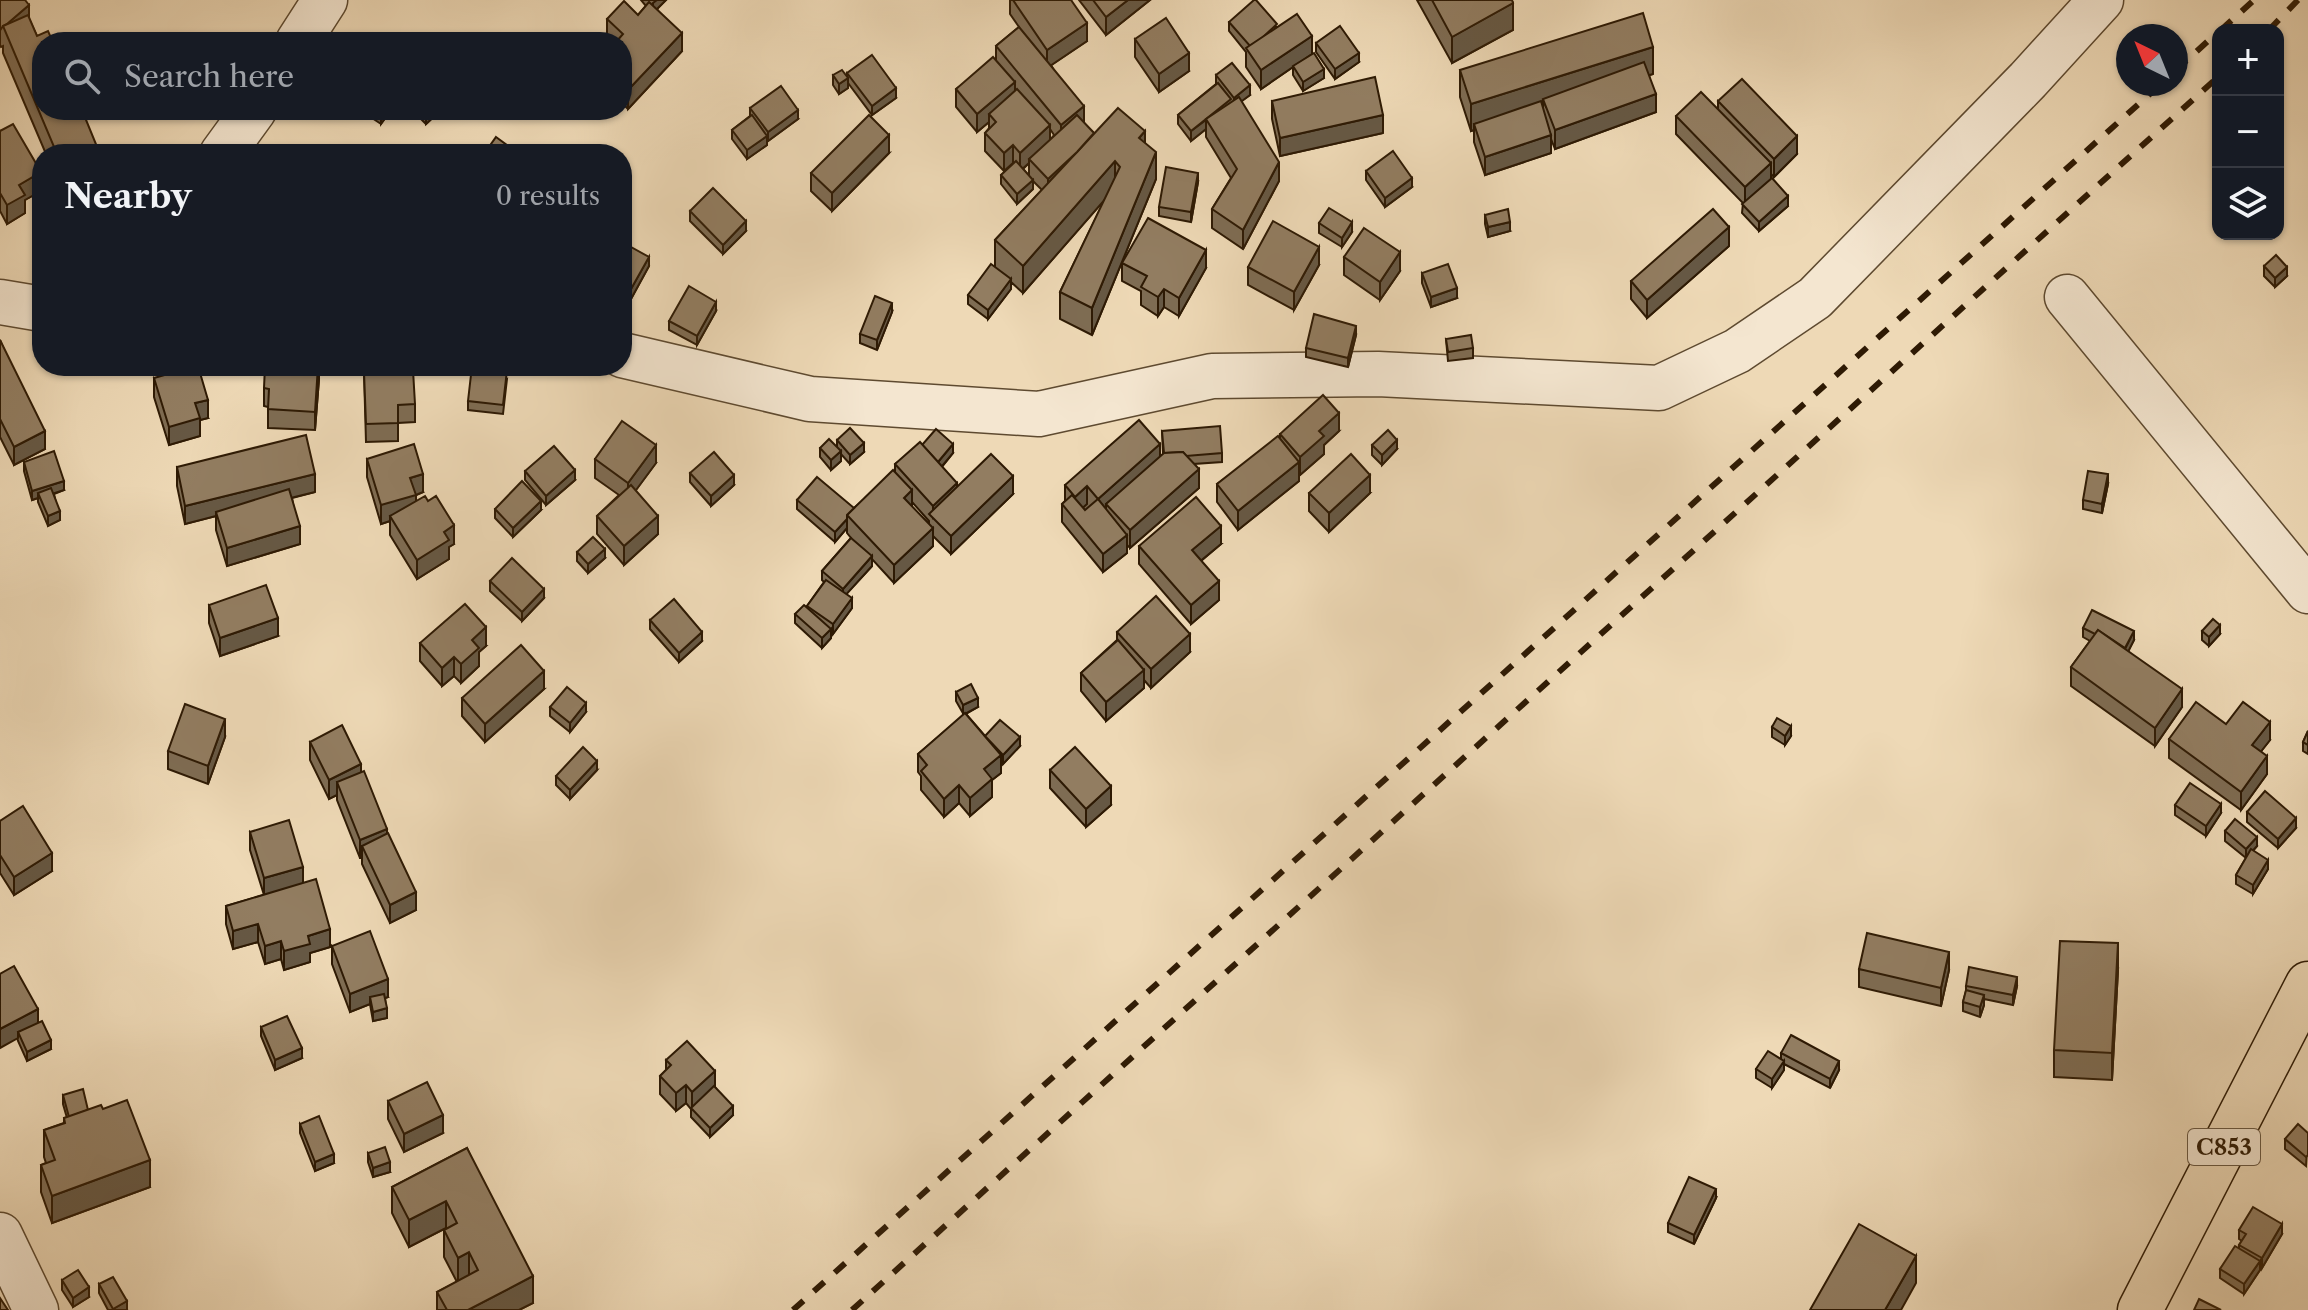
<!DOCTYPE html>
<meta charset="utf-8">
<style>
body{margin:0;font-family:"Libre Caslon Text",serif;background:#242831;color:#f1f3f6}
.controls{position:absolute;right:24px;top:24px;display:grid;overflow:hidden;border-radius:16px;box-shadow:0 2px 6px #0004}
.controls button{width:72px;height:72px;display:grid;place-items:center;padding:0;border:0;border-bottom:2px solid #363941;background:#171b24;color:#f1f3f6;font:40px sans-serif}
.compass{position:absolute;left:2116px;top:24px;width:72px;height:72px;border-radius:50%;background:#171b24;box-shadow:0 2px 6px #0004;rotate:317deg}
.list{margin:0;padding:0;list-style:none}
h2{display:flex;justify-content:space-between;align-items:center;height:104px;margin:0;padding:0 32px;font-size:34px}
h2 small{font-size:26px;font-weight:400;color:#9ea1a6}
.icon{flex:none;width:44px;height:44px;fill:none;stroke:currentColor;stroke-width:2;stroke-linecap:round;stroke-linejoin:round}
.map{position:relative;flex:none;width:2308px;height:1310px;overflow:hidden}
.search{position:absolute;background:#171b24;box-shadow:0 2px 6px #0004;left:32px;top:32px;width:600px;height:88px;display:flex;align-items:center;gap:20px;box-sizing:border-box;padding:0 28px;border-radius:32px;color:#9ea1a6;font-size:30px}
.panel{position:absolute;background:#171b24;box-shadow:0 2px 6px #0004;left:32px;top:144px;width:600px;height:232px;border-radius:32px}
.map>svg:first-child{display:block}
.lines{fill:none;stroke-linecap:round;stroke-linejoin:round}
.minor-casing{stroke:#5e4a30;stroke-width:47}
.major-casing{stroke:#2e1a04;stroke-width:47}
.minor{stroke:#f4e6d0;stroke-width:44}
.major{stroke:#eed9b6;stroke-width:44}
.rail{stroke:#2e1a04;stroke-width:6;stroke-dasharray:14 14;stroke-linecap:butt}
.wall{fill:#7e6c53;stroke:#2e1a04;stroke-width:2;fill-rule:evenodd}
.shaded-wall{fill:#665844;stroke:#2e1a04;stroke-width:2}
.building{fill:#927d61;stroke:#2e1a04;stroke-width:2}
.labels{text-anchor:middle;stroke-width:6;stroke-linejoin:round;paint-order:stroke}
.shield{fill:#f4e6d0;stroke:#695741;stroke-width:2}
.shield-label{font-size:22px;font-weight:bold;fill:#2e1a04}
</style>
<div class="map">
<svg width="2308" height="1310" viewBox="0 0 2308 1310">
<rect width="100%" height="100%" fill="#eed9b6"/>
<filter id="stains"><feTurbulence type="fractalNoise" baseFrequency=".0025" numOctaves="4"/><feColorMatrix values="0 0 0 0 .2 0 0 0 0 .09 0 0 0 0 .02 0 0 0 .5 -.17"/></filter>
<radialGradient id="worn" r=".72"><stop offset=".6" stop-color="#630" stop-opacity="0"/><stop offset="1" stop-color="#630" stop-opacity=".3"/></radialGradient>
<g class="lines">
<defs>
<g id="minor">
<polyline points="298,42 325,0"/>
<polyline points="222,154 254,110"/>
<polyline points="2067,297 2308,591"/>
<polyline points="0,302 42,309"/>
<polyline points="622,355 810,399 1039,414 1212,376 1378,374 1659,388 1737,351 1815,298 2028,80 2101,0"/>
<polyline points="0,1235 36,1310"/>
</g>
<polyline id="major" points="2140,1310 2308,984"/>
</defs>
<use href="#minor" class="minor-casing"/>
<use href="#major" class="major-casing"/>
<use href="#minor" class="minor"/>
<use href="#major" class="major"/>
<g class="rail">
<polyline points="2221,30 2254,0"/>
<polyline points="2269,30 2298,0"/>
<polyline points="2176,70 2218,32"/>
<polyline points="793,1310 2161,84"/>
<polyline points="852,1310 2218,77"/>
</g>
</g>
<g class="wall">
<polygon points="0,0 29,19 37,36 100,154 46,154 3,53 3,46 1,47 0,45"/>
<polygon points="641,0 666,0 657,9 682,51 628,109 622,103 622,42 612,42 607,37 607,19 638,15 646,6"/>
<path d="M1010,0H1071L1087,41L1051,65L1084,123L1094,133L1145,143L1156,179L1092,335L1060,319V292L1105,199L1023,293L1011,282V289L988,319L968,304V295L995,267V240L1042,190L1033,181V189L1017,204L1001,184V175L1014,164L1013,163L1004,171L985,151V133L989,128V122L977,132L956,107V89L996,60V46L1019,27L1010,14ZM1050,129L1054,135L1050,140ZM1029,163V176L1023,169Z"/>
<polygon points="1079,0 1150,0 1106,35"/>
<polygon points="1417,0 1512,0 1513,30 1452,63"/>
<polygon points="1229,22 1277,27 1312,54 1324,78 1303,91 1293,75 1293,67 1261,89 1246,67 1246,52 1229,31"/>
<polygon points="1135,39 1189,71 1159,92 1135,57"/>
<polygon points="1316,43 1359,62 1335,79 1316,52"/>
<polygon points="1460,70 1653,74 1649,75 1656,112 1555,149 1551,139 1551,153 1485,175 1474,142 1474,130 1471,131 1460,97"/>
<polygon points="847,73 896,98 872,115 848,83 848,88 839,94 833,85 833,75 847,77"/>
<polygon points="1216,75 1250,95 1241,101 1279,181 1243,249 1212,228 1212,209 1231,178 1206,137 1206,129 1191,141 1178,124 1178,115 1216,84"/>
<polygon points="1272,101 1383,133 1280,156 1272,119"/>
<polygon points="1718,101 1797,154 1774,177 1771,174 1771,179 1788,206 1759,231 1742,213 1743,203 1676,134 1676,116 1718,109"/>
<polygon points="750,108 798,119 768,141 767,139 767,145 747,159 732,139 732,130 750,116"/>
<polygon points="360,110 391,110 381,124"/>
<polygon points="412,110 441,110 426,124"/>
<polygon points="0,131 41,191 25,200 25,213 7,224 0,211"/>
<polygon points="889,153 832,211 811,191 811,173"/>
<polygon points="1366,171 1412,187 1385,207 1366,180"/>
<polygon points="1198,182 1191,222 1159,216 1159,207"/>
<polygon points="690,211 746,231 723,254 690,221"/>
<polygon points="1485,215 1510,231 1488,237 1485,224"/>
<polygon points="1319,223 1352,232 1342,247 1319,233"/>
<polygon points="622,242 649,266 631,299 622,294"/>
<polygon points="1729,246 1647,318 1631,299 1631,281"/>
<polygon points="1344,257 1400,271 1380,300 1344,275"/>
<polygon points="1122,263 1206,268 1179,316 1164,307 1158,316 1141,305 1141,291 1122,281"/>
<polygon points="1319,265 1294,310 1248,285 1248,267"/>
<polygon points="2264,266 2287,276 2275,287 2264,276"/>
<polygon points="1422,273 1457,298 1431,307 1422,283"/>
<polygon points="716,311 697,345 669,330 669,321"/>
<polygon points="892,312 877,350 860,343 860,334"/>
<polygon points="1356,335 1348,367 1306,357 1306,348"/>
<polygon points="1446,339 1473,348 1473,358 1448,361"/>
<polygon points="0,340 45,449 14,465 0,437"/>
<polygon points="364,372 415,404 415,422 398,423 398,441 366,442"/>
<polygon points="154,378 208,418 200,420 200,436 169,445 154,397"/>
<polygon points="319,379 315,430 268,428 268,407 264,406 264,388"/>
<polygon points="507,379 503,414 468,410 468,401"/>
<polygon points="1162,431 1222,453 1222,462 1194,464 1199,488 1130,548 1127,545 1127,553 1103,572 1062,522 1062,504 1065,501 1065,485 1160,457 1163,454"/>
<polygon points="1339,431 1324,445 1324,454 1300,475 1299,473 1299,481 1238,530 1217,502 1217,484 1280,439 1280,434"/>
<polygon points="837,440 864,452 850,464 841,454 841,461 831,470 820,457 820,448 837,447"/>
<path d="M922,445L953,453L942,467L957,487L1013,494L951,554L933,536V546L894,583L872,559V566L846,594L852,608L833,634L831,632V638L822,648L795,623V614L807,608V606L824,582L822,580V571L851,538L847,533V528L835,542L797,509V500L854,508L895,472V464ZM912,502L929,521V524L912,507Z"/>
<polygon points="1372,445 1397,449 1382,465 1372,455"/>
<polygon points="367,459 423,492 416,495 416,502 454,544 449,547 449,559 417,579 390,535 390,521 381,524 367,477"/>
<polygon points="595,459 656,463 635,491 658,534 624,565 597,534 597,516 619,495 595,478"/>
<polygon points="24,462 64,490 54,494 60,520 48,526 38,502 38,498 32,500 24,471"/>
<polygon points="177,467 315,492 292,498 300,544 227,566 216,530 216,516 185,524 177,486"/>
<polygon points="525,471 575,480 546,505 525,480"/>
<polygon points="690,473 734,485 711,506 690,482"/>
<polygon points="2108,484 2102,513 2083,509 2083,500"/>
<polygon points="1309,493 1370,493 1329,532 1309,511"/>
<polygon points="495,509 541,510 513,537 495,518"/>
<polygon points="1221,544 1201,561 1219,600 1191,624 1139,564 1139,546"/>
<polygon points="577,552 605,558 588,573 577,561"/>
<polygon points="490,581 544,598 522,621 490,591"/>
<polygon points="209,605 278,636 220,656 209,623"/>
<polygon points="650,620 702,641 679,662 650,629"/>
<polygon points="2083,628 2134,640 2128,651 2182,707 2155,746 2071,686 2071,667 2090,641 2083,637"/>
<polygon points="2202,631 2220,634 2209,646 2202,640"/>
<polygon points="1117,632 1190,652 1151,688 1144,680 1144,688 1106,721 1081,691 1081,673 1117,640"/>
<polygon points="420,643 486,646 479,652 479,666 461,683 454,676 442,686 420,661"/>
<polygon points="544,689 485,742 462,716 462,698"/>
<polygon points="956,692 978,707 966,714 985,736 1020,746 1003,764 1001,762 1001,773 992,780 992,797 970,816 959,803 944,817 921,790 921,776 918,772 918,754 964,715 956,701"/>
<polygon points="550,707 586,712 570,732 550,716"/>
<polygon points="2226,724 2270,740 2261,751 2267,774 2241,810 2169,758 2169,739"/>
<polygon points="1772,727 1791,736 1785,745 1772,737"/>
<polygon points="2308,731 2308,754 2303,751 2303,742"/>
<polygon points="225,737 208,784 168,769 168,751"/>
<polygon points="310,742 361,772 416,910 390,923 362,864 362,858 360,858 337,800 337,795 329,799 310,760"/>
<polygon points="597,770 570,799 556,785 556,776"/>
<polygon points="1050,770 1111,805 1086,827 1050,788"/>
<polygon points="2175,805 2221,813 2206,836 2175,815"/>
<polygon points="2247,812 2296,828 2278,848 2247,822"/>
<polygon points="0,821 52,871 14,895 0,873"/>
<polygon points="2225,831 2257,846 2253,851 2268,869 2253,894 2236,884 2236,875 2246,858 2225,841"/>
<polygon points="250,832 303,883 330,947 310,953 310,962 284,970 281,959 265,964 258,942 233,949 226,924 226,906 264,895 250,850"/>
<polygon points="332,946 388,997 385,998 387,1018 373,1021 370,1004 350,1012 332,964"/>
<polygon points="1859,969 1949,970 1941,1006 1859,987"/>
<polygon points="2118,970 2112,1080 2054,1077 2054,1050"/>
<polygon points="0,974 51,1049 27,1061 18,1041"/>
<polygon points="1966,986 2017,986 2013,1005 1984,999 1984,1005 1980,1017 1963,1011 1963,1002 1966,991"/>
<polygon points="261,1027 302,1058 275,1070 261,1036"/>
<polygon points="1781,1053 1839,1070 1830,1088 1784,1064 1784,1070 1772,1088 1756,1078 1756,1069 1781,1059"/>
<polygon points="666,1060 715,1087 733,1115 710,1137 691,1117 691,1109 686,1103 676,1111 660,1094 660,1076 666,1070"/>
<polygon points="63,1095 88,1110 103,1109 150,1187 52,1223 41,1192 41,1165 46,1163 44,1157 44,1130 64,1123 64,1118 67,1118 63,1104"/>
<polygon points="388,1101 443,1133 404,1152 388,1119"/>
<polygon points="300,1124 334,1163 315,1171 300,1133"/>
<polygon points="2308,1133 2306,1166 2285,1149 2285,1139"/>
<polygon points="467,1148 533,1303 519,1310 437,1310 437,1292 457,1282 444,1257 444,1230 446,1229 446,1228 409,1247 392,1213 392,1187"/>
<polygon points="368,1153 390,1172 373,1177 368,1162"/>
<polygon points="1716,1198 1694,1244 1668,1232 1668,1223"/>
<polygon points="2239,1230 2282,1234 2262,1268 2260,1266 2260,1270 2244,1294 2220,1278 2220,1269 2239,1249 2239,1245 2242,1241 2239,1239"/>
<polygon points="62,1280 89,1297 73,1307 62,1290"/>
<polygon points="99,1284 127,1310 108,1310 99,1293"/>
</g>
<g class="shaded-wall">
<polygon points="657,0 666,0 653,13 653,3"/>
<polygon points="1128,0 1150,0 1106,35 1106,17"/>
<polygon points="1513,3 1513,30 1452,63 1452,37"/>
<polygon points="29,5 29,24 3,27"/>
<polygon points="1087,23 1087,41 1047,68 1047,50"/>
<polygon points="682,33 682,51 628,109 628,90"/>
<polygon points="1312,36 1312,54 1261,89 1261,70"/>
<polygon points="1653,47 1653,74 1546,107 1543,99 1543,108 1474,124 1474,130 1471,131 1471,104"/>
<polygon points="1189,53 1189,71 1159,92 1159,74"/>
<polygon points="1359,53 1359,62 1335,79 1335,69"/>
<polygon points="1324,69 1324,78 1303,91 1303,82"/>
<polygon points="848,78 848,88 839,94 839,84"/>
<polygon points="1015,82 1015,100 989,114 989,122 977,132 977,114"/>
<polygon points="1250,85 1250,95 1234,107 1234,98"/>
<polygon points="896,88 896,98 872,115 872,106"/>
<polygon points="1656,94 1656,112 1555,149 1555,130"/>
<polygon points="1084,106 1084,124 1061,143 1061,125"/>
<polygon points="384,110 391,110 381,124 381,115"/>
<polygon points="426,110 441,110 426,124"/>
<polygon points="798,110 798,119 768,141 768,132"/>
<polygon points="1383,115 1383,133 1280,156 1280,138"/>
<polygon points="1206,120 1206,129 1191,141 1191,131"/>
<polygon points="1050,125 1050,144 1029,159 1029,163 1020,171 1020,153"/>
<polygon points="1145,131 1145,157 1139,138"/>
<polygon points="889,135 889,153 832,211 832,193"/>
<polygon points="1095,135 1048,197 1048,179"/>
<polygon points="1551,135 1551,153 1485,175 1485,157"/>
<polygon points="767,136 767,145 747,159 747,150"/>
<polygon points="1797,136 1797,154 1774,177 1774,159"/>
<polygon points="1013,145 1013,163 1004,171 1004,153"/>
<polygon points="1156,152 1156,179 1092,335 1092,308"/>
<polygon points="1115,161 1115,188 1023,293 1023,266"/>
<polygon points="1279,162 1279,181 1243,249 1243,230"/>
<polygon points="1771,163 1771,181 1745,206 1745,187"/>
<polygon points="41,172 41,191 25,200 25,213 7,224 7,205 19,185"/>
<polygon points="1198,173 1198,182 1191,222 1191,212"/>
<polygon points="1412,178 1412,187 1385,207 1385,198"/>
<polygon points="1033,180 1033,189 1017,204 1017,194"/>
<polygon points="1788,196 1788,206 1759,231 1759,222"/>
<polygon points="746,221 746,231 723,254 723,245"/>
<polygon points="1352,222 1352,232 1342,247 1342,238"/>
<polygon points="1510,222 1510,231 1488,237 1488,227"/>
<polygon points="1729,227 1729,246 1647,318 1647,300"/>
<polygon points="1319,247 1319,265 1294,310 1294,292"/>
<polygon points="1206,250 1206,268 1179,316 1179,298"/>
<polygon points="1400,252 1400,271 1380,300 1380,282"/>
<polygon points="649,257 649,266 631,299 631,289"/>
<polygon points="2287,267 2287,276 2275,287 2275,278"/>
<polygon points="1011,279 1011,289 988,319 988,310"/>
<polygon points="1457,288 1457,298 1431,307 1431,297"/>
<polygon points="1164,289 1164,307 1158,316 1158,297"/>
<polygon points="716,302 716,311 697,345 697,336"/>
<polygon points="892,303 892,312 877,350 877,340"/>
<polygon points="1356,326 1356,335 1348,367 1348,358"/>
<polygon points="319,366 319,379 315,430 315,412"/>
<polygon points="208,400 208,418 200,420 200,436 169,445 169,427 195,403"/>
<polygon points="1339,413 1339,431 1324,445 1324,454 1300,475 1300,457 1319,431"/>
<polygon points="45,431 45,449 14,465 14,447"/>
<polygon points="1397,440 1397,449 1382,465 1382,455"/>
<polygon points="864,443 864,452 850,464 850,455"/>
<polygon points="953,444 953,453 938,471 938,462"/>
<polygon points="1160,444 1160,462 1106,504 1106,510 1098,499"/>
<polygon points="656,445 656,463 628,501 628,483"/>
<polygon points="841,451 841,461 831,470 831,460"/>
<polygon points="1299,462 1299,481 1238,530 1238,511"/>
<polygon points="1199,469 1199,488 1130,548 1130,530"/>
<polygon points="575,470 575,480 546,505 546,496"/>
<polygon points="315,474 315,492 218,516 216,512 216,516 185,524 185,506"/>
<polygon points="423,474 423,492 416,495 416,513 390,516 390,521 381,524 381,505 410,478"/>
<polygon points="2108,474 2108,484 2102,513 2102,504"/>
<polygon points="734,475 734,485 711,506 711,496"/>
<polygon points="1370,475 1370,493 1329,532 1329,513"/>
<polygon points="1013,476 1013,494 951,554 951,536"/>
<polygon points="64,481 64,490 40,498 38,493 38,498 32,500 32,491"/>
<polygon points="957,483 957,502 933,518 933,506"/>
<polygon points="1087,486 1087,504 1075,515 1075,497"/>
<polygon points="912,490 912,508 904,498"/>
<polygon points="541,501 541,510 513,537 513,528"/>
<polygon points="60,511 60,520 48,526 48,516"/>
<polygon points="658,516 658,534 624,565 624,546"/>
<polygon points="847,519 847,528 835,542 835,532"/>
<polygon points="454,525 454,544 449,547 449,559 417,579 417,560 444,532"/>
<polygon points="300,526 300,544 227,566 227,548"/>
<polygon points="1221,526 1221,544 1192,568 1192,550"/>
<polygon points="933,528 933,546 894,583 894,565"/>
<polygon points="1127,535 1127,553 1103,572 1103,554"/>
<polygon points="605,549 605,558 588,573 588,564"/>
<polygon points="872,556 872,566 843,598 843,589"/>
<polygon points="1219,581 1219,600 1191,624 1191,605"/>
<polygon points="544,589 544,598 522,621 522,612"/>
<polygon points="852,598 852,608 833,634 833,624"/>
<polygon points="278,618 278,636 220,656 220,638"/>
<polygon points="2220,625 2220,634 2209,646 2209,637"/>
<polygon points="486,627 486,646 479,652 479,666 461,683 461,664 472,640"/>
<polygon points="831,629 831,638 822,648 822,638"/>
<polygon points="2134,631 2134,640 2125,658 2125,649"/>
<polygon points="702,632 702,641 679,662 679,653"/>
<polygon points="1190,634 1190,652 1151,688 1151,669"/>
<polygon points="454,657 454,676 442,686 442,668"/>
<polygon points="1144,670 1144,688 1106,721 1106,702"/>
<polygon points="544,671 544,689 485,742 485,724"/>
<polygon points="2182,689 2182,707 2155,746 2155,728"/>
<polygon points="978,698 978,707 963,715 963,705"/>
<polygon points="586,703 586,712 570,732 570,723"/>
<polygon points="225,719 225,737 208,784 208,766"/>
<polygon points="2270,722 2270,740 2252,763 2252,745"/>
<polygon points="1791,726 1791,736 1785,745 1785,736"/>
<polygon points="1020,737 1020,746 1003,764 1003,755"/>
<polygon points="1001,755 1001,773 992,780 992,797 970,816 970,798 984,769"/>
<polygon points="2267,756 2267,774 2241,810 2241,792"/>
<polygon points="597,761 597,770 570,799 570,790"/>
<polygon points="361,764 361,782 337,782 337,795 329,799 329,780"/>
<polygon points="959,785 959,803 944,817 944,799"/>
<polygon points="1111,786 1111,805 1086,827 1086,809"/>
<polygon points="2221,804 2221,813 2206,836 2206,826"/>
<polygon points="2296,818 2296,828 2278,848 2278,839"/>
<polygon points="387,829 387,848 362,846 362,858 360,858 360,840"/>
<polygon points="2257,837 2257,846 2246,858 2246,849"/>
<polygon points="52,853 52,871 14,895 14,877"/>
<polygon points="2268,860 2268,869 2253,894 2253,885"/>
<polygon points="303,867 303,885 264,896 264,878"/>
<polygon points="416,892 416,910 390,923 390,905"/>
<polygon points="258,924 258,942 233,949 233,931"/>
<polygon points="330,929 330,947 310,953 310,962 284,970 284,951 308,936"/>
<polygon points="281,941 281,959 265,964 265,946"/>
<polygon points="2118,943 2118,970 2112,1080 2112,1053"/>
<polygon points="1949,952 1949,970 1941,1006 1941,988"/>
<polygon points="2017,977 2017,986 2013,1005 2013,995"/>
<polygon points="388,979 388,997 372,1003 370,997 370,1004 350,1012 350,994"/>
<polygon points="1984,995 1984,1005 1980,1017 1980,1007"/>
<polygon points="387,1008 387,1018 373,1021 373,1012"/>
<polygon points="38,1009 38,1027 18,1032 18,1038 0,1048 0,1029"/>
<polygon points="51,1040 51,1049 27,1061 27,1052"/>
<polygon points="302,1048 302,1058 275,1070 275,1060"/>
<polygon points="1784,1061 1784,1070 1772,1088 1772,1079"/>
<polygon points="1839,1061 1839,1070 1830,1088 1830,1079"/>
<polygon points="715,1071 715,1089 692,1110 692,1092"/>
<polygon points="686,1085 686,1103 676,1111 676,1093"/>
<polygon points="733,1106 733,1115 710,1137 710,1128"/>
<polygon points="443,1115 443,1133 404,1152 404,1134"/>
<polygon points="334,1154 334,1163 315,1171 315,1162"/>
<polygon points="150,1160 150,1187 52,1223 52,1196"/>
<polygon points="390,1162 390,1172 373,1177 373,1168"/>
<polygon points="1716,1189 1716,1198 1694,1244 1694,1235"/>
<polygon points="446,1201 446,1228 409,1247 409,1220"/>
<polygon points="2282,1224 2282,1234 2262,1268 2262,1258"/>
<polygon points="469,1252 469,1279 458,1285 458,1258"/>
<polygon points="1916,1256 1916,1283 1901,1310 1885,1310"/>
<polygon points="2260,1261 2260,1270 2244,1294 2244,1284"/>
<polygon points="533,1276 533,1303 519,1310 468,1310"/>
<polygon points="89,1287 89,1297 73,1307 73,1298"/>
<polygon points="127,1301 127,1310 113,1310 113,1309"/>
</g>
<g class="building">
<polygon points="0,0 25,0 29,5 7,24 3,26 1,29 0,27"/>
<polygon points="1013,0 1071,0 1087,23 1047,50"/>
<polygon points="1093,0 1128,0 1106,17"/>
<polygon points="1254,0 1256,0 1277,24 1262,38 1250,46 1229,22"/>
<polygon points="1432,0 1512,0 1513,3 1452,37"/>
<polygon points="624,1 638,15 649,2 682,33 628,90 622,85 622,42 616,42 623,34 607,19"/>
<polygon points="1643,13 1653,47 1471,104 1460,70"/>
<polygon points="1297,14 1312,36 1261,70 1246,48"/>
<polygon points="28,15 37,36 48,31 53,42 42,42 42,110 82,110 100,154 57,154 3,26"/>
<polygon points="1166,18 1189,53 1159,74 1135,39"/>
<polygon points="1340,26 1359,53 1335,69 1316,43"/>
<polygon points="1019,27 1084,106 1061,125 996,46"/>
<polygon points="1314,53 1324,69 1303,82 1293,66"/>
<polygon points="872,55 896,88 872,106 847,73"/>
<polygon points="993,57 1015,82 977,114 956,89"/>
<polygon points="1644,62 1656,94 1555,130 1543,99"/>
<polygon points="1232,63 1250,85 1234,98 1216,75"/>
<polygon points="842,70 848,78 839,84 833,75"/>
<polygon points="1375,77 1383,115 1280,138 1272,101"/>
<polygon points="1742,79 1797,136 1774,159 1718,101"/>
<polygon points="1218,83 1231,99 1191,131 1178,115"/>
<polygon points="781,86 798,110 768,132 750,108"/>
<polygon points="1017,89 1050,125 1020,153 1013,145 1004,153 985,133 996,122 989,114"/>
<polygon points="1701,92 1771,163 1745,187 1676,116"/>
<polygon points="1239,97 1279,162 1243,230 1212,209 1237,169 1206,119"/>
<polygon points="1541,101 1551,135 1485,157 1474,124"/>
<polygon points="1118,108 1145,131 1139,138 1156,152 1092,308 1060,292 1120,167 1115,161 1023,266 995,240"/>
<polygon points="374,110 384,110 381,115"/>
<polygon points="752,115 767,136 747,150 732,130"/>
<polygon points="869,115 889,135 832,193 811,173"/>
<polygon points="1077,115 1094,133 1077,152 1048,179 1029,159"/>
<polygon points="13,124 41,172 19,185 25,195 7,205 0,193 0,131"/>
<polygon points="496,137 519,154 484,154"/>
<polygon points="1393,151 1412,178 1385,198 1366,171"/>
<polygon points="1016,161 1033,180 1017,194 1001,175"/>
<polygon points="1166,167 1198,173 1191,212 1159,207"/>
<polygon points="1772,178 1788,196 1759,222 1742,204"/>
<polygon points="713,188 746,221 723,245 690,211"/>
<polygon points="1329,208 1352,222 1342,238 1319,223"/>
<polygon points="1508,209 1510,222 1488,227 1485,215"/>
<polygon points="1713,209 1729,227 1647,300 1631,281"/>
<polygon points="1148,218 1206,250 1179,298 1164,289 1158,297 1141,287 1147,276 1122,263"/>
<polygon points="1273,221 1319,247 1294,292 1248,267"/>
<polygon points="1364,228 1400,252 1380,282 1344,257"/>
<polygon points="622,242 649,257 631,289 622,284"/>
<polygon points="2276,255 2287,267 2275,278 2264,266"/>
<polygon points="991,264 1011,279 988,310 968,295"/>
<polygon points="1448,264 1457,288 1431,297 1422,273"/>
<polygon points="689,286 716,302 697,336 669,321"/>
<polygon points="875,296 892,303 877,340 860,334"/>
<polygon points="1314,314 1356,326 1348,358 1306,348"/>
<polygon points="1471,335 1473,348 1448,352 1446,339"/>
<polygon points="0,340 45,431 14,447 0,419"/>
<polygon points="196,366 198,366 208,400 195,403 200,418 169,427 154,378"/>
<polygon points="265,366 318,366 315,412 268,409 269,389 264,388"/>
<polygon points="472,366 507,370 503,405 468,401"/>
<polygon points="413,370 415,404 398,405 398,423 366,424 364,372"/>
<polygon points="1323,395 1339,413 1319,431 1324,436 1300,457 1280,434"/>
<polygon points="1139,420 1160,444 1098,499 1087,486 1075,497 1065,485"/>
<polygon points="622,421 656,445 628,483 595,459"/>
<polygon points="1220,426 1222,453 1186,456 1183,452 1164,453 1162,431"/>
<polygon points="850,428 864,443 850,455 837,440"/>
<polygon points="936,429 953,444 938,462 922,445"/>
<polygon points="1388,430 1397,440 1382,455 1372,445"/>
<polygon points="306,435 315,474 185,506 177,467"/>
<polygon points="1278,436 1299,462 1238,511 1217,484"/>
<polygon points="829,439 841,451 831,460 820,448"/>
<polygon points="920,442 957,483 933,506 895,464"/>
<polygon points="414,444 423,474 410,478 416,495 381,505 367,459"/>
<polygon points="554,446 575,470 546,496 525,471"/>
<polygon points="54,451 64,481 32,491 24,462"/>
<polygon points="714,452 734,475 711,496 690,473"/>
<polygon points="1183,452 1199,469 1130,530 1106,504 1164,453"/>
<polygon points="991,454 1013,476 951,536 929,514"/>
<polygon points="1351,454 1370,475 1329,513 1309,493"/>
<polygon points="893,470 912,490 904,498 933,528 894,565 847,515"/>
<polygon points="2088,471 2108,474 2102,504 2083,500"/>
<polygon points="817,477 854,508 847,515 847,519 835,532 797,500"/>
<polygon points="522,481 541,501 513,528 495,509"/>
<polygon points="631,485 658,516 624,546 597,516"/>
<polygon points="51,488 60,511 48,516 38,493"/>
<polygon points="289,489 300,526 227,548 216,512"/>
<polygon points="1072,495 1085,510 1098,499 1127,535 1103,554 1062,504"/>
<polygon points="425,496 428,501 436,496 454,525 444,532 449,540 417,560 390,516"/>
<polygon points="1196,497 1221,526 1192,550 1219,581 1191,605 1139,546"/>
<polygon points="593,537 605,549 588,564 577,552"/>
<polygon points="851,538 872,556 843,589 822,571"/>
<polygon points="512,558 544,589 522,612 490,581"/>
<polygon points="826,580 852,598 833,624 807,606"/>
<polygon points="266,585 278,618 220,638 209,605"/>
<polygon points="1156,596 1190,634 1151,669 1117,632"/>
<polygon points="674,599 702,632 679,653 650,620"/>
<polygon points="465,604 486,627 472,640 479,648 461,664 454,657 442,668 420,643"/>
<polygon points="804,605 831,629 822,638 795,614"/>
<polygon points="2092,610 2134,631 2125,648 2098,630 2095,634 2083,628"/>
<polygon points="2213,619 2220,625 2209,637 2202,631"/>
<polygon points="2098,630 2182,689 2155,728 2071,667"/>
<polygon points="1118,640 1144,670 1106,702 1081,673"/>
<polygon points="521,645 544,671 485,724 462,698"/>
<polygon points="971,684 978,698 963,705 956,692"/>
<polygon points="567,687 586,703 570,723 550,707"/>
<polygon points="2196,702 2226,724 2243,702 2270,722 2252,745 2267,756 2241,792 2169,739"/>
<polygon points="185,704 225,719 208,766 168,751"/>
<polygon points="965,713 1001,755 984,769 992,779 970,798 959,785 944,799 921,771 927,765 918,754"/>
<polygon points="1777,718 1791,726 1785,736 1772,727"/>
<polygon points="1000,720 1020,737 1003,755 985,736"/>
<polygon points="342,725 361,764 329,780 310,742"/>
<polygon points="2308,731 2308,745 2303,742"/>
<polygon points="583,747 597,761 570,790 556,776"/>
<polygon points="1075,747 1111,786 1086,809 1050,770"/>
<polygon points="364,771 387,829 360,840 337,782"/>
<polygon points="2190,783 2221,804 2206,826 2175,805"/>
<polygon points="2265,791 2296,818 2278,839 2247,812"/>
<polygon points="23,806 52,853 14,877 0,855 0,821"/>
<polygon points="2235,819 2257,837 2246,849 2225,831"/>
<polygon points="289,820 303,867 264,878 250,832"/>
<polygon points="388,833 416,892 390,905 362,846"/>
<polygon points="2251,849 2268,860 2253,885 2236,875"/>
<polygon points="316,879 330,929 308,936 310,944 284,951 281,941 265,946 258,924 233,931 226,906"/>
<polygon points="370,931 388,979 350,994 332,946"/>
<polygon points="1867,933 1949,952 1941,988 1859,969"/>
<polygon points="2060,941 2118,943 2112,1053 2054,1050"/>
<polygon points="14,966 38,1009 0,1029 0,974"/>
<polygon points="1969,967 2017,977 2013,995 1966,986"/>
<polygon points="1966,990 1984,995 1980,1007 1963,1002"/>
<polygon points="384,994 387,1008 373,1012 370,997"/>
<polygon points="287,1016 302,1048 275,1060 261,1027"/>
<polygon points="42,1021 51,1040 27,1052 18,1032"/>
<polygon points="1791,1035 1839,1061 1830,1079 1781,1053"/>
<polygon points="687,1041 715,1071 692,1092 686,1085 676,1093 660,1076 671,1065 666,1060"/>
<polygon points="1768,1051 1784,1061 1772,1079 1756,1069"/>
<polygon points="427,1082 443,1115 404,1134 388,1101"/>
<polygon points="714,1086 733,1106 710,1128 691,1108"/>
<polygon points="83,1089 88,1110 69,1117 63,1095"/>
<polygon points="127,1100 150,1160 52,1196 41,1165 55,1160 44,1130 65,1123 64,1118 101,1105 103,1109"/>
<polygon points="319,1116 334,1154 315,1162 300,1124"/>
<polygon points="2298,1124 2308,1133 2308,1155 2306,1157 2285,1139"/>
<polygon points="385,1147 390,1162 373,1168 368,1153"/>
<polygon points="467,1148 533,1276 468,1310 447,1310 437,1292 478,1270 469,1252 458,1258 444,1230 457,1223 446,1201 409,1220 392,1187"/>
<polygon points="1689,1177 1716,1189 1694,1235 1668,1223"/>
<polygon points="2253,1207 2282,1224 2262,1258 2239,1245 2246,1234 2239,1230"/>
<polygon points="1859,1224 1916,1256 1885,1310 1810,1310"/>
<polygon points="2235,1246 2260,1261 2244,1284 2220,1269"/>
<polygon points="78,1270 89,1287 73,1298 62,1280"/>
<polygon points="113,1277 127,1301 113,1309 99,1284"/>
<polygon points="0,1298 8,1310 0,1310"/>
<polygon points="2199,1299 2221,1310 2194,1310"/>
</g>
<g class="labels">
<rect class="shield" x="2188" y="1129" width="72" height="36" rx="6"/>
<g class="shield-label">
<text x="2224" y="1155">C853</text>
</g>
</g>
<rect width="100%" height="100%" filter="url(#stains)"/>
<rect width="100%" height="100%" fill="url(#worn)"/>
</svg>
<div class="controls">
<button>+</button>
<button>−</button>
<button><svg class="icon" aria-label="layers" viewBox="0 0 24 24"><path d="M12 4l9 5-9 5-9-5zM3 14l9 5 9-5"/></svg></button>
</div>
<svg class="compass" viewBox="-18 -18 36 36"><path d="M0-13l5 13h-10z" fill="#e53935"/><path d="M0 13l5-13h-10z" fill="#9ea1a6"/></svg>
<div class="search"><svg class="icon" aria-label="search" viewBox="0 0 24 24"><circle cx="10" cy="10" r="6"/><path d="M15 15l6 6"/></svg>Search here</div>
<section class="panel">
<h2>Nearby<small>0 results</small></h2>
<ul class="list">
</ul>
</section>
</div>
